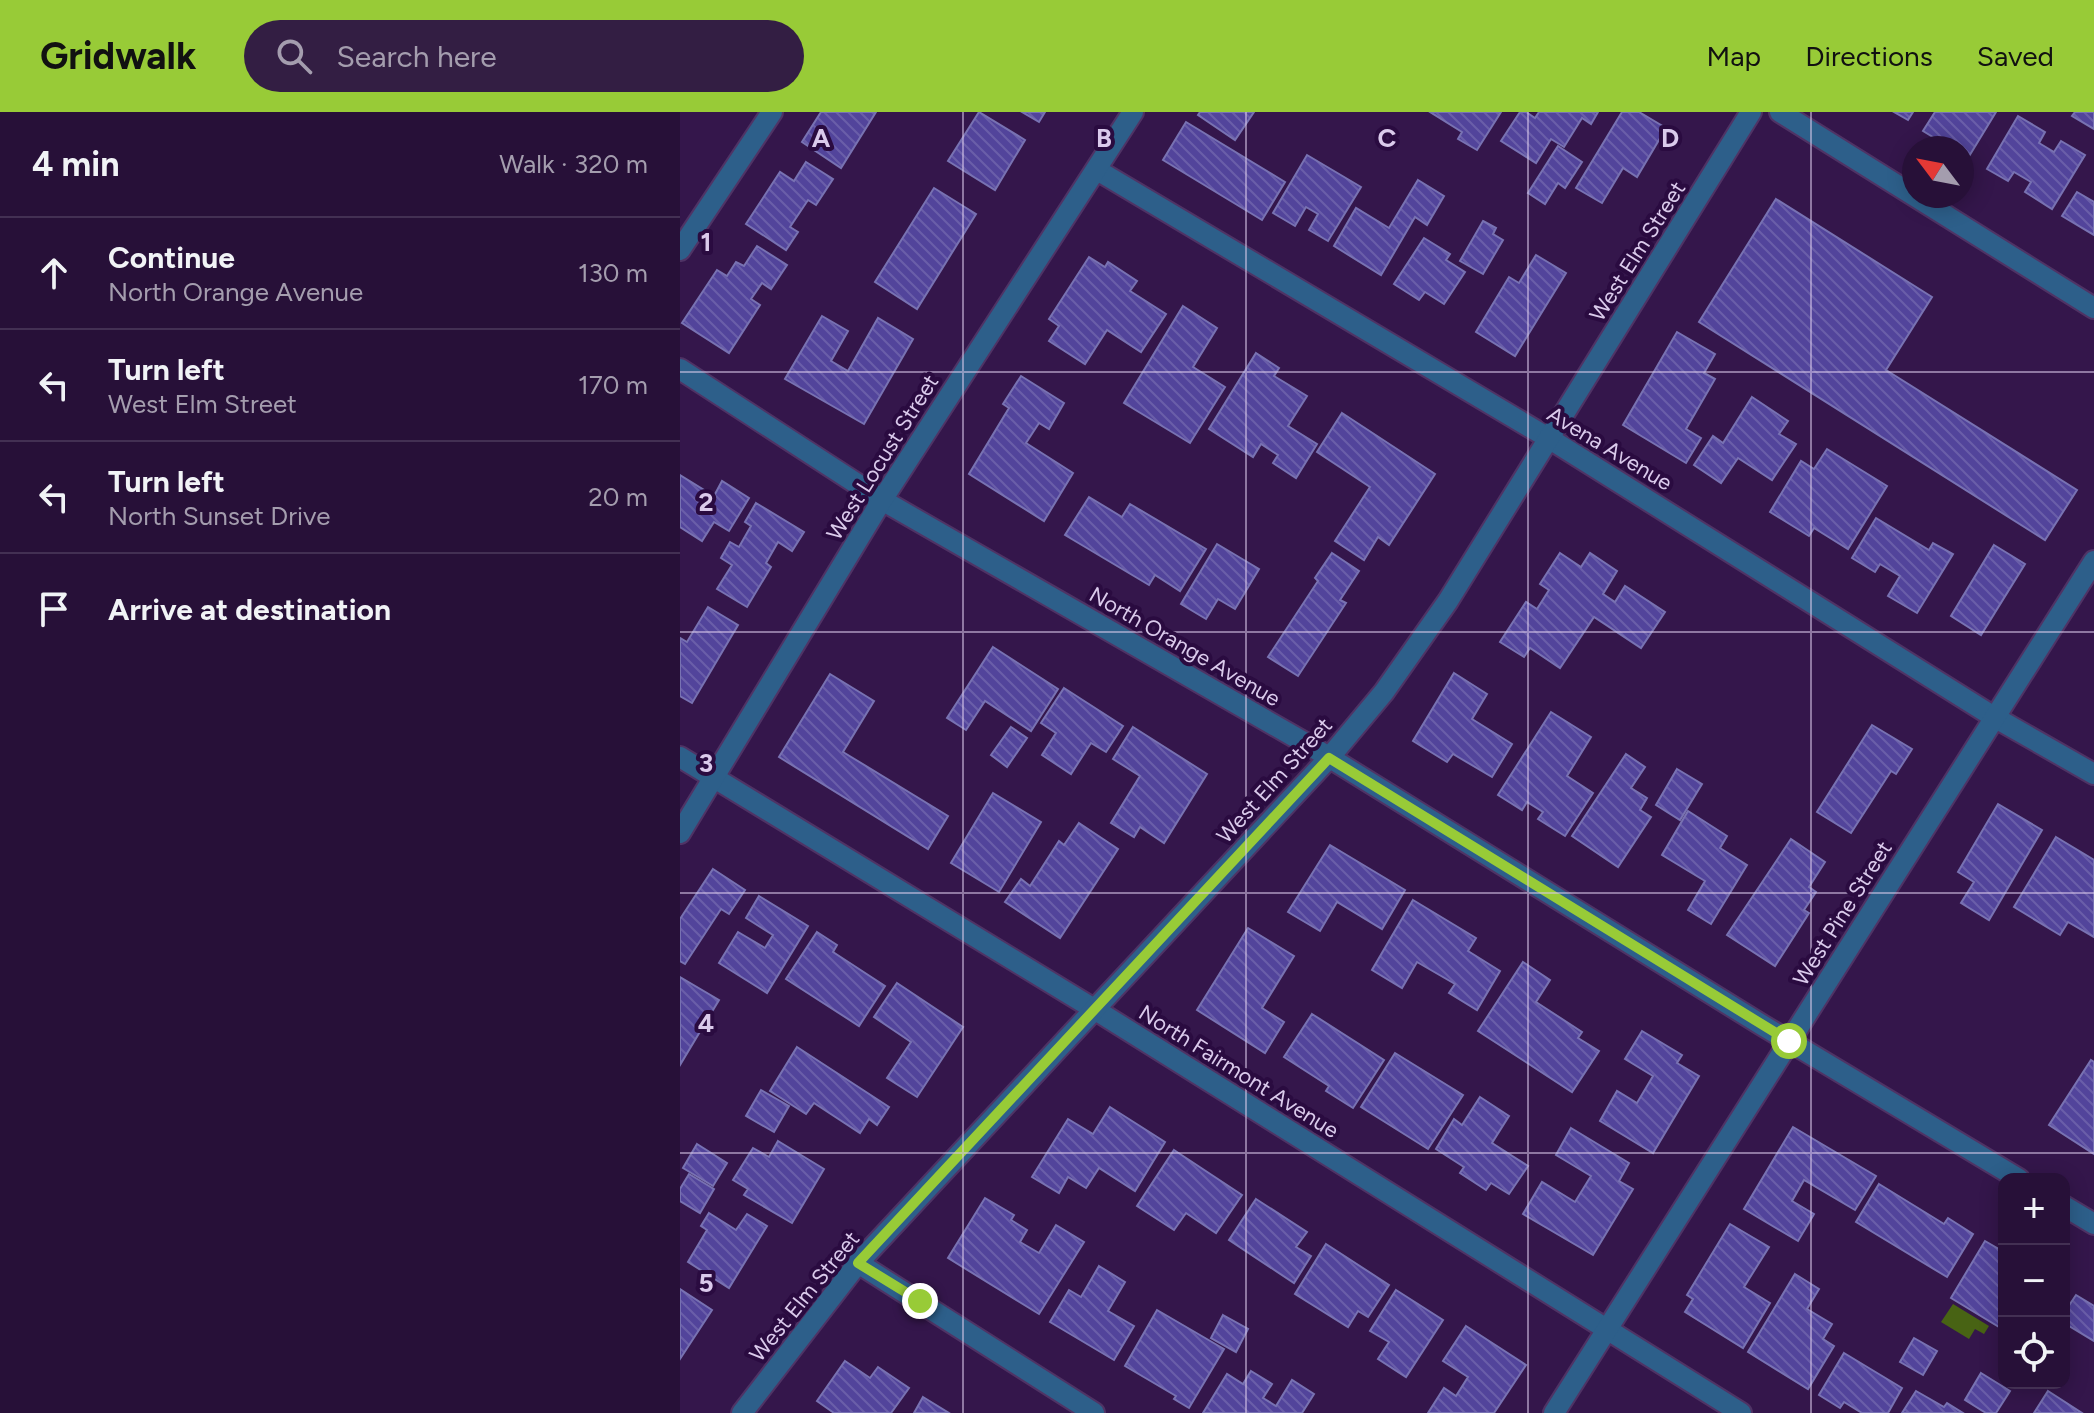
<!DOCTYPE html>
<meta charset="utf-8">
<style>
body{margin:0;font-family:Figtree,sans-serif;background:#331e43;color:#f1f3f6}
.controls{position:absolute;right:24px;bottom:24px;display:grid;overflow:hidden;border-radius:16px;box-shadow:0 4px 20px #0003}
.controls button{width:72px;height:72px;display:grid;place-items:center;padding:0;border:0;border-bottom:2px solid #433053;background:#271038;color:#f1f3f6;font:40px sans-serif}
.compass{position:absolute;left:1222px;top:24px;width:72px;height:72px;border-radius:50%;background:#271038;box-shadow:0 4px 20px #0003;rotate:302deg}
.stop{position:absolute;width:24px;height:24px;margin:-18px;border:6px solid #98cb37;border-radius:50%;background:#fff}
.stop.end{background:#98cb37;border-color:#fff;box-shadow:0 2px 8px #0008}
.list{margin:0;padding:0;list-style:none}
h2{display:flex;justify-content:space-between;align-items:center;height:104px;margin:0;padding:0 32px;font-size:34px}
h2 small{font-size:26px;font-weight:400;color:#a49dae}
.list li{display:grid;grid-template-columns:52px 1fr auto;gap:24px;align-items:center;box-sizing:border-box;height:112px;padding:0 32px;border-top:2px solid #433053}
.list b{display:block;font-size:30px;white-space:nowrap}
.list p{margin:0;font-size:26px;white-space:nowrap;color:#a49dae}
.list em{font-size:26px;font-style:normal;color:#a49dae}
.icon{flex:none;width:44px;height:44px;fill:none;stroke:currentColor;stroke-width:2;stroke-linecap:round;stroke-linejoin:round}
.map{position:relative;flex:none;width:1414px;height:1301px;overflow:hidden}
header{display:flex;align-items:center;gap:48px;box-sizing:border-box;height:112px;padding:0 40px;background:#98cb37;color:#111}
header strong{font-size:38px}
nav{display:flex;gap:44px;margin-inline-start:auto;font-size:28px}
.search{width:560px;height:72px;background:#331e43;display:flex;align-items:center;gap:20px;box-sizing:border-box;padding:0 28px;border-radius:44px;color:#a49dae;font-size:30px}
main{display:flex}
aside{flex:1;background:#271038}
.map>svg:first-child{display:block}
.water{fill:#486314}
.building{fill:url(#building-back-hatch);stroke:#7872b2;stroke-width:2}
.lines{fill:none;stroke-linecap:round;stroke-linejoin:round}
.minor-casing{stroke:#4f3365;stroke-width:24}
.minor{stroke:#2d5f8a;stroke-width:20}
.route{stroke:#98cb37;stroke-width:10}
.grid{fill:none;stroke:#dacaeb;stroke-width:2;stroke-opacity:0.55}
.labels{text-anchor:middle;stroke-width:8;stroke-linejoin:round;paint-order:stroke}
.street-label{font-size:22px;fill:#dacaeb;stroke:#2a0b40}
.grid-label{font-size:26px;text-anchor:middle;font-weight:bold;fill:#dacaeb;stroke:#2a0b40;stroke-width:8;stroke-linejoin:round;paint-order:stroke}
</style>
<header>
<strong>Gridwalk</strong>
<div class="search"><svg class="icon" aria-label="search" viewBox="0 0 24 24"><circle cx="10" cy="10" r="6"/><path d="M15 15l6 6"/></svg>Search here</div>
<nav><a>Map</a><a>Directions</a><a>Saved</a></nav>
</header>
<main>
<aside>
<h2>4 min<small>Walk · 320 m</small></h2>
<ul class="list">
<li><svg class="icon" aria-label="ahead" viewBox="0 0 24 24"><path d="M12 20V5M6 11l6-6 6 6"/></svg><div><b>Continue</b><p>North Orange Avenue</p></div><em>130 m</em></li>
<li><svg class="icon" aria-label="left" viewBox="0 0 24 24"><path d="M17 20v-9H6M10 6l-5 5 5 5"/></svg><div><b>Turn left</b><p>West Elm Street</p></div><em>170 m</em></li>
<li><svg class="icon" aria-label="left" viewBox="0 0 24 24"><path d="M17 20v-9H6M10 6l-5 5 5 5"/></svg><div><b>Turn left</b><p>North Sunset Drive</p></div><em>20 m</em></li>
<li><svg class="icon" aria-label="arrive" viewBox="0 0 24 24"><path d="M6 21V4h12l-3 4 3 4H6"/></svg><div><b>Arrive at destination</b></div></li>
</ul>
</aside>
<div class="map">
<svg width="1414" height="1301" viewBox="0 0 1414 1301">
<defs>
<pattern id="building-back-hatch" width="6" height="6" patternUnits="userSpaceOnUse" patternTransform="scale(2)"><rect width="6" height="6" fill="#52449b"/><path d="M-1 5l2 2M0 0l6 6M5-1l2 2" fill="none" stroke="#6a5ea9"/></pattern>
</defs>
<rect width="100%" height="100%" fill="#34164b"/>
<polygon class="water" points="1273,1192 1309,1214 1304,1222 1295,1217 1289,1227 1261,1210"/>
<g class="building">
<polygon points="141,0 196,0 161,56 122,30"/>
<polygon points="299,0 345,28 315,78 268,49"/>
<polygon points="342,0 365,0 359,10"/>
<polygon points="520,0 574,0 555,28 518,3"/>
<polygon points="750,0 821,0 797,38 778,27 782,20"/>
<polygon points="840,0 846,0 855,6 859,0 918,0 911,12 902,6 884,35 871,27 856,51 821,29"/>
<polygon points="942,0 959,0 986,16 957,65 943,56 922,91 896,76"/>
<polygon points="1214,0 1233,0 1228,8"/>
<polygon points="1255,0 1316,0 1288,46 1282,43 1282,36 1271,36 1243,19"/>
<polygon points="1395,0 1414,0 1414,17 1392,4"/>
<polygon points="1338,4 1365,20 1359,31 1374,40 1381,29 1405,43 1372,97 1345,80 1351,70 1334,60 1328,69 1307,57"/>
<polygon points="506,10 605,70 582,108 483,48"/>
<polygon points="878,34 902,50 885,76 878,71 865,92 848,81"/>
<polygon points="627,43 681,75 648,129 629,118 638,102 626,95 615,114 593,101"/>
<polygon points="126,50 153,67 136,93 128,88 110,115 118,120 106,138 66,112 100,60 114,69"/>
<polygon points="738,68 764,84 747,113 735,105 701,163 654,134 676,96 709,116"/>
<polygon points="254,76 296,102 237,197 195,170"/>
<polygon points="1397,80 1414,90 1414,123 1382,104"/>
<polygon points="1096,87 1252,185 1206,258 1397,378 1365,428 1019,210"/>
<polygon points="803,109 816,116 813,122 823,128 803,162 780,149"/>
<polygon points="744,126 770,142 766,148 785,160 764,192 745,180 739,188 714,172"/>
<polygon points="77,134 107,153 91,177 82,171 71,187 80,193 49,241 2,211 37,158 47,164 56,150 64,154"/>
<polygon points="856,143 886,161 835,244 796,220 829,165 839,171"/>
<polygon points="409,145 425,155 428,150 457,169 450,179 486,202 461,240 427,218 405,252 369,229 379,214 369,207"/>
<polygon points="503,194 537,216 513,255 545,275 510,331 444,291"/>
<polygon points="142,204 168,219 151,249 168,259 198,206 233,227 184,312 105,267"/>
<polygon points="997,220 1035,242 1024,261 1035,267 1006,317 1021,326 1006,351 943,313"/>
<polygon points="576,241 599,256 594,264 627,284 608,314 637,332 616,366 593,351 598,343 581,332 573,345 529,317"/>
<polygon points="341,264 384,291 369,317 359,311 346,331 393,361 364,409 289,362 329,296 323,292"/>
<polygon points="1072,285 1108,309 1099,322 1116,332 1092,368 1058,346 1041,371 1014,353 1033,324 1043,331"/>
<polygon points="662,301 755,362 709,433 698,425 684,448 655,429 690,375 637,340"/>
<polygon points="1147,337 1207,374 1168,437 1134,416 1129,424 1090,400 1121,349 1134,357"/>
<polygon points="0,363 34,384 42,369 69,386 49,419 34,410 22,429 0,415"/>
<polygon points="409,385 442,405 450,392 526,437 500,479 475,463 469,473 385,423"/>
<polygon points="76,391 124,420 112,439 98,430 86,451 91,455 67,495 37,477 52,453 41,446 50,430 59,435 71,414 65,410"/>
<polygon points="1196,406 1249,438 1253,431 1273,442 1237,501 1208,484 1220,464 1200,452 1195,460 1172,446"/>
<polygon points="537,432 579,457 555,497 538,487 526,507 501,492"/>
<polygon points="1314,433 1345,452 1301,523 1271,504"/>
<polygon points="652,441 679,459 660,488 666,491 618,564 588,545 638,469 635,466"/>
<polygon points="880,441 901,455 910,441 937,459 923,482 935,490 945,474 985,500 961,536 914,505 880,556 850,536 844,545 820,530 846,490 857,497 869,478 860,472"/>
<polygon points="28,495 58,513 12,591 0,584 0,526 7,530"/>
<polygon points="313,535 378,577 351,619 305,589 286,618 267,606"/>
<polygon points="774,561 807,582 792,607 832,632 812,665 773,642 767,650 733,629"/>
<polygon points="150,562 194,589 163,640 268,704 248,737 99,645"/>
<polygon points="384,576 443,614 426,640 411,631 391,662 362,643 376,621 361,611"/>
<polygon points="871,600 911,625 887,664 913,681 885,724 858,707 863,700 847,690 842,698 818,683"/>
<polygon points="1192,613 1232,637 1216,662 1211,659 1171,721 1137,700"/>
<polygon points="331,615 347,626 327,655 311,643"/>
<polygon points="453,615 527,662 484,731 460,715 454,725 431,711 460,664 433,647"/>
<polygon points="946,642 965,655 951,676 967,686 960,698 971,705 938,755 892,724"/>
<polygon points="997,657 1022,672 1000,708 976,693"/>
<polygon points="313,681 361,710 319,780 271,751"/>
<polygon points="1318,692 1362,718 1309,808 1281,791 1294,770 1278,760"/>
<polygon points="1008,699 1047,724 1040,736 1067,753 1031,812 1008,798 1025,769 982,743"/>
<polygon points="399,711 438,737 380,826 325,790 341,767 350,774 379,729 384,733"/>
<polygon points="1376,725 1414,748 1414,825 1388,810 1380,823 1334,795"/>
<polygon points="1111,727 1145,750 1129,775 1136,780 1124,798 1129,801 1095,854 1047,823"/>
<polygon points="650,733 725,778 702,817 657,790 640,819 608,800"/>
<polygon points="33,757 65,778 49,802 41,797 5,852 0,849 0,807"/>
<polygon points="79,784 128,814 87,881 39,851 58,820 85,836 93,823 66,806"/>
<polygon points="733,788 796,826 788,839 820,859 797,898 769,881 775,872 737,850 722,876 692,858"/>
<polygon points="568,816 614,844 582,896 604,910 585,941 517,898"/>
<polygon points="137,820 157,833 153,840 205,874 179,914 106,867"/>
<polygon points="843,850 870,868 856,890 902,920 898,926 919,939 892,980 798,919"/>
<polygon points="0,865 39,888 0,953"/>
<polygon points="217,871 283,915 237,985 207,966 231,930 194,905"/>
<polygon points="632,902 704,948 673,996 646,979 649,974 604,945"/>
<polygon points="962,919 1002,943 997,951 1019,964 973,1041 920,1009 937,979 957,991 973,964 945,947"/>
<polygon points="117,935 209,995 197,1013 189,1007 180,1021 134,991 126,1002 90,979"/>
<polygon points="715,941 783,983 748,1037 681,995"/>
<polygon points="1411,948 1414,950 1414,1042 1369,1013"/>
<polygon points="81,978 109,994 94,1020 66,1004"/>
<polygon points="800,985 829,1004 812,1031 848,1054 829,1082 811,1071 806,1078 780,1061 784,1055 756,1037 774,1007 782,1013"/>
<polygon points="430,995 485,1030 455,1079 419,1056 406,1076 388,1065 379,1081 352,1065 388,1007 413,1022"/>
<polygon points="1113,1015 1196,1064 1175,1098 1124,1068 1112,1089 1134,1102 1118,1129 1064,1097"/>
<polygon points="891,1016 949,1051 939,1069 953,1077 913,1143 843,1102 862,1070 895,1090 911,1064 876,1043"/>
<polygon points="98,1029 144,1057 112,1111 64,1083 68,1077 53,1068 73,1036 89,1045"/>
<polygon points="17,1032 47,1051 33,1074 3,1056"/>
<polygon points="494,1038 562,1083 536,1121 506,1101 494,1118 457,1094"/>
<polygon points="9,1062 34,1077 20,1101 0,1089 0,1077"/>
<polygon points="1199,1072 1264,1112 1268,1106 1293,1122 1267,1165 1176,1110"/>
<polygon points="305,1086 334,1103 331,1108 347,1118 340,1130 359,1141 376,1113 404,1130 359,1202 268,1146"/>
<polygon points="576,1087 627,1120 616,1135 631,1144 614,1171 549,1128"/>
<polygon points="29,1101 56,1118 67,1102 87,1114 49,1176 8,1150 27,1118 21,1114"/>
<polygon points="1050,1112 1089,1135 1064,1175 1090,1191 1063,1236 1005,1200 1013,1187 1007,1183"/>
<polygon points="1305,1129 1324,1140 1324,1218 1271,1186"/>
<polygon points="646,1132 709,1173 688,1205 678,1199 668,1215 615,1182"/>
<polygon points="419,1154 445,1170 428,1199 454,1214 434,1248 370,1210 389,1178 401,1185"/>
<polygon points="1115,1162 1139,1177 1127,1197 1152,1212 1143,1227 1154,1234 1128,1277 1068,1240"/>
<polygon points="0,1177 32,1198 0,1247"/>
<polygon points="716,1178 763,1208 726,1265 698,1247 709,1230 690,1219"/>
<polygon points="1396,1183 1414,1194 1414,1229 1384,1211 1384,1201"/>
<polygon points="477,1198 544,1237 509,1296 494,1287 496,1284 445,1254"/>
<polygon points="543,1203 568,1217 556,1240 531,1226"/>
<polygon points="786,1214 846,1253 814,1301 748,1301 764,1276 776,1284 788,1265 763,1249"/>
<polygon points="1234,1226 1257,1239 1243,1263 1220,1250"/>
<polygon points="1164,1241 1222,1276 1208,1301 1182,1301 1164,1290 1160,1296 1139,1283"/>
<polygon points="165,1249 190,1266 198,1255 229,1276 211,1301 154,1301 137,1289"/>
<polygon points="571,1259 592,1272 583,1286 596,1294 612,1268 634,1282 622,1301 523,1301 547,1262 563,1272"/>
<polygon points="1301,1261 1330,1279 1316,1301 1306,1301 1285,1288"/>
<polygon points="1236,1279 1264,1295 1267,1291 1283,1301 1222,1301"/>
<polygon points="1368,1279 1402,1301 1354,1301"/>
<polygon points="243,1285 269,1301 234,1301"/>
</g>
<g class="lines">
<defs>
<g id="minor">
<polyline points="1100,0 1414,196"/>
<polyline points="417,58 870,327 1314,605 1414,662"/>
<polyline points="0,138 92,0"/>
<polyline points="0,257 202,388 634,636 1082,913 1339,1067"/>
<polyline points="0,645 414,897 1061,1301"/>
<polyline points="0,721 202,388 453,0"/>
<polyline points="1384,1094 1414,1112"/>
<polyline points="178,1151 414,1301"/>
<polyline points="62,1301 178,1151 649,646 704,580 768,489 1071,0"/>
<polyline points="874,1301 1414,449"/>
</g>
</defs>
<use href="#minor" class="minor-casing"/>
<use href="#minor" class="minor"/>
</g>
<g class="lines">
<polyline class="route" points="240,1189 178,1151 649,646 1109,929"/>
</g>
<path class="grid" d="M283,0V1301M566,0V1301M848,0V1301M1131,0V1301M0,260H1414M0,520H1414M0,781H1414M0,1041H1414"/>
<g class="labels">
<g class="street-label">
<text transform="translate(957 139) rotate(-58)" y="8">West Elm Street</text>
<text transform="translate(930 336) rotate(31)" y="8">Avena Avenue</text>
<text transform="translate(202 345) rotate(-58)" y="8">West Locust Street</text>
<text transform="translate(505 534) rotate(30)" y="8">North Orange Avenue</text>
<text transform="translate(594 668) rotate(-48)" y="8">West Elm Street</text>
<text transform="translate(1162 801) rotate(-58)" y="8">West Pine Street</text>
<text transform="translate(559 959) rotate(32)" y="8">North Fairmont Avenue</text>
<text transform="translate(124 1184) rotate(-51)" y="8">West Elm Street</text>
</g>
</g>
<g class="grid-label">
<text x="141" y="35">A</text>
<text x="424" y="35">B</text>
<text x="707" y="35">C</text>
<text x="990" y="35">D</text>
<text x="26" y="139">1</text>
<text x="26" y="399">2</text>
<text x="26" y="660">3</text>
<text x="26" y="920">4</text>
<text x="26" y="1180">5</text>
</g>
</svg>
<div class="controls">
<button>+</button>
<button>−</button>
<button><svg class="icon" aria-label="locate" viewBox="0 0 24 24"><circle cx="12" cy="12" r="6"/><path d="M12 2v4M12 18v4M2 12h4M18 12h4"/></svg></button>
</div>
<svg class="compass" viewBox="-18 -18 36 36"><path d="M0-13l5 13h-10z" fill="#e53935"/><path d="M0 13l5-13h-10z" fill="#a49dae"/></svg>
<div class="stop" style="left:1109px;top:929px"></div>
<div class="stop end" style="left:240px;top:1189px"></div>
</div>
</main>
